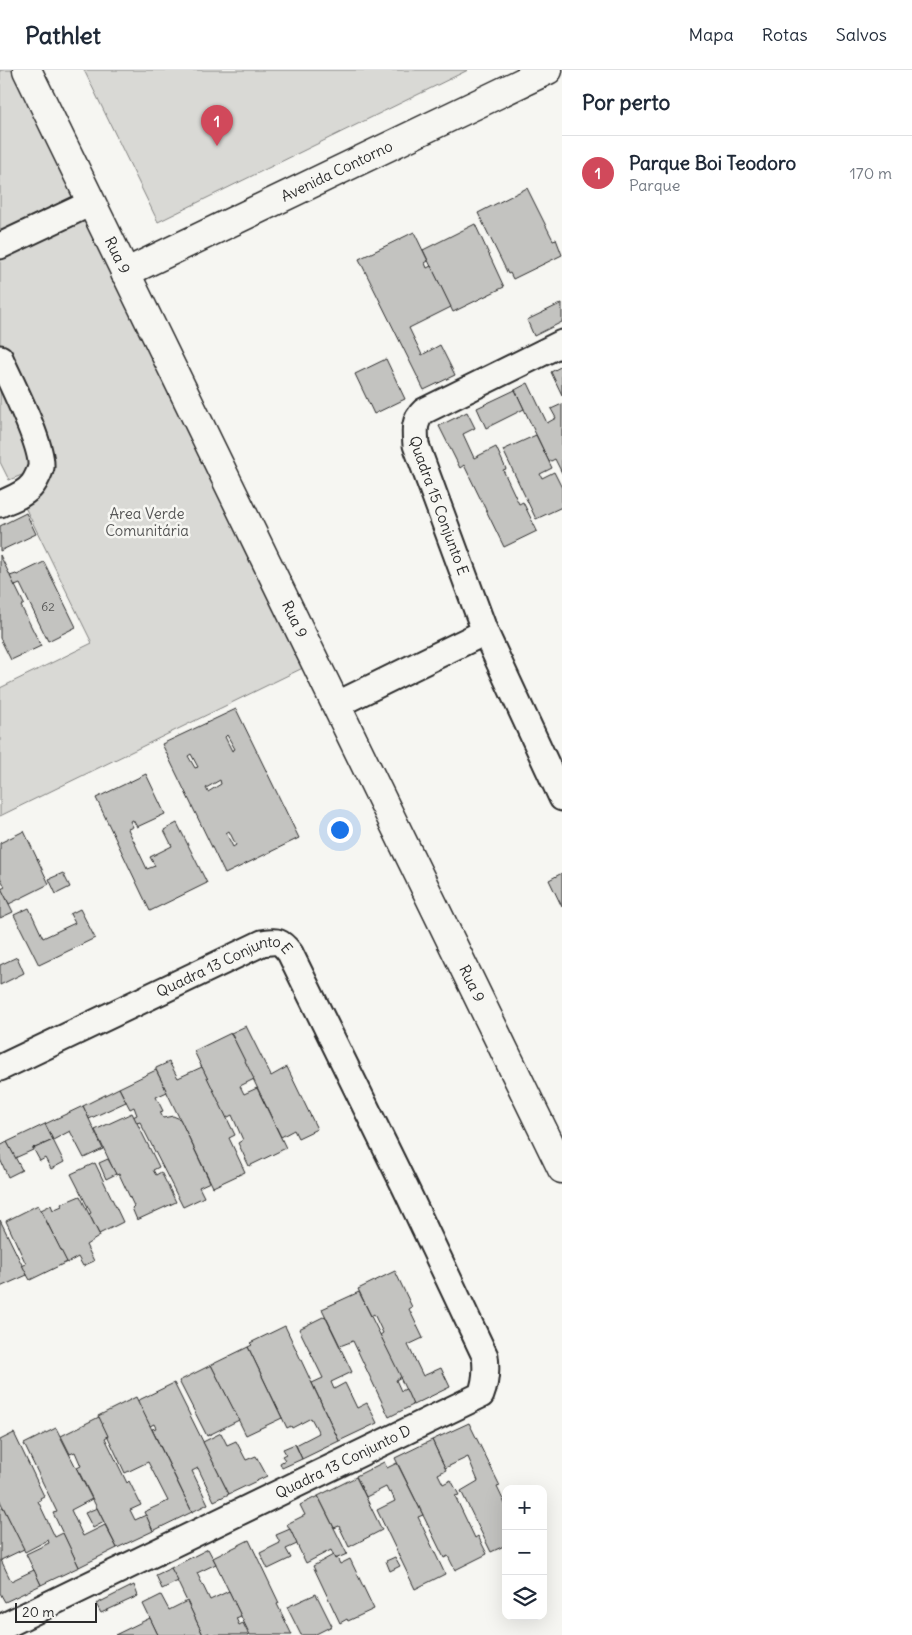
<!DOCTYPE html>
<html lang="pt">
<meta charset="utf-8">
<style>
body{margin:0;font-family:Delius,sans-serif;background:#f2f2f3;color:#1f2937}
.controls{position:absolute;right:15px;bottom:15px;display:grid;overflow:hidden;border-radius:10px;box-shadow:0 5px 20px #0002}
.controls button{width:45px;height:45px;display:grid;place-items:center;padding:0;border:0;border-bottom:1px solid #e0e1e3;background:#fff;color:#1f2937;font:25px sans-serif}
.scale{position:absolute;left:15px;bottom:12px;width:82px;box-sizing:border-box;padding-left:5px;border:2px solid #2b2b2b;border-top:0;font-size:14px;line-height:18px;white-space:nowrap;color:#2b2b2b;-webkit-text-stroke:4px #f6f6f2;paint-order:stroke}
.you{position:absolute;left:339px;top:759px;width:18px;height:18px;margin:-12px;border:4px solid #fff;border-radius:50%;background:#1a73e8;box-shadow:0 0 0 8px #1a73e833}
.badge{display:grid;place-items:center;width:32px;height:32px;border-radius:50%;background:#d1495b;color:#fff;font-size:16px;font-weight:700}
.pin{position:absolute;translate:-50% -41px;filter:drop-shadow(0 1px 2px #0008)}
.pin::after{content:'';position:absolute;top:26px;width:18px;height:15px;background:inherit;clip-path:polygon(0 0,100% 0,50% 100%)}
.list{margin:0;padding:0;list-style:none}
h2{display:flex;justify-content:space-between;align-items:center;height:65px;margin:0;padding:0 20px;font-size:21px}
h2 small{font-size:16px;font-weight:400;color:#747a83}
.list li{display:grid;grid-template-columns:32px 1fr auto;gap:15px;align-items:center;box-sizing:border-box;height:75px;padding:0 20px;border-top:1px solid #e0e1e3}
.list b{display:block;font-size:19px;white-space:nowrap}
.list p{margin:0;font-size:16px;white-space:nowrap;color:#747a83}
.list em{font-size:16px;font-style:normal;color:#747a83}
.icon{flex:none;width:28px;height:28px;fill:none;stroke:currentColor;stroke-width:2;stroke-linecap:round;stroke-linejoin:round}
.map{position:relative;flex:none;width:562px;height:1565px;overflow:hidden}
header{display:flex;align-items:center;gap:30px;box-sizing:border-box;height:70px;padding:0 25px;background:#fff;border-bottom:1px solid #e0e1e3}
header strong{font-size:24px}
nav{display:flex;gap:28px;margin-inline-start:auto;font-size:18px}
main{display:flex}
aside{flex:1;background:#fff}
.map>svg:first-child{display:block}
.green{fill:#d9d9d5;stroke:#828280}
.building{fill:#c3c3c0;stroke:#2b2b2b;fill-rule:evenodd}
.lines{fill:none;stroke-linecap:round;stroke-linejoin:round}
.minor-casing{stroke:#2b2b2b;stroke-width:29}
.tertiary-casing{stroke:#2b2b2b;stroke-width:31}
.minor{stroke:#f6f6f2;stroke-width:25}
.tertiary{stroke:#f6f6f2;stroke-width:28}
.labels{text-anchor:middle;stroke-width:5;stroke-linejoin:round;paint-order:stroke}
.number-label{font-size:12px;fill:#515150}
.street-label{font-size:15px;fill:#2b2b2b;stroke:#f6f6f2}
.park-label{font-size:15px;fill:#565656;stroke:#f6f6f2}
</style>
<header>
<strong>Pathlet</strong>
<nav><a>Mapa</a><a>Rotas</a><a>Salvos</a></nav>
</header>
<main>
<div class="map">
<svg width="562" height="1565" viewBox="0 0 562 1565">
<rect width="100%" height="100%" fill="#f6f6f2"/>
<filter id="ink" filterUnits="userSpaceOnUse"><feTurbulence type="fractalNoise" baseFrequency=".02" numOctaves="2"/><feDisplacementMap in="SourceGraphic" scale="10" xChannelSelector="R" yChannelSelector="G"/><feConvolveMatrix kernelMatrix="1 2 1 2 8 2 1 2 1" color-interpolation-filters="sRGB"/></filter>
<g filter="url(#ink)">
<g class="green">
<polygon points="0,0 27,0 315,592 0,746 0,618 92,573 19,425 40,398 9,410 0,392"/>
<polygon points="84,0 468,0 158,152"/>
</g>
<g class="building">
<polygon points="527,118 553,170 556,169 562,185 513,209 510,203 508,204 478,143"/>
<polygon points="475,154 504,217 453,242 423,180"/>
<polygon points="414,162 428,191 425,193 427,198 431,196 451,237 409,258 422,285 440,275 455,305 424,320 359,189"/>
<polygon points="562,233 562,252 534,266 527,250"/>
<polygon points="386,289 405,329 374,344 355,304"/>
<polygon points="562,296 562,325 551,302"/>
<polygon points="528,313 547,353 556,348 551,339 562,334 562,403 555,389 549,392 515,320"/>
<polygon points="515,320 524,339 486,358 477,338"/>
<polygon points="467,342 475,358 463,364 474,388 496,377 506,399 503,400 519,434 523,432 537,461 504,477 464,395 460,398 439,356"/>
<polygon points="536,365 552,398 540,404 542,408 554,402 562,418 562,437 536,449 503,380"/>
<polygon points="26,443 36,464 0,481 0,456"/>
<polygon points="0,485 24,534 21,536 41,576 11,590 0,568"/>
<polygon points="44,492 76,557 48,571 20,514 15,516 10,506 16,504 17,505"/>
<path d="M236,639L299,768L225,804L162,674ZM227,665L235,679L232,681L225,667ZM191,684L198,697L195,698L188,686ZM220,710L221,714L208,722L206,718ZM229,761L236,775L233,777L226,763Z"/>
<polygon points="146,704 165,744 137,757 133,750 130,751 133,757 128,759 147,799 155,796 150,787 172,776 164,760 177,753 207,813 150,841 96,728"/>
<polygon points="24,761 49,814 9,834 1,819 5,817 0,807 0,773"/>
<polygon points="63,803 70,817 56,824 49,809"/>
<polygon points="562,803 562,837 549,810"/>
<polygon points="0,816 13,842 0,848"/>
<polygon points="29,838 43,868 75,853 70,844 80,839 95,868 39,895 14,845"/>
<polygon points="17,887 24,903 0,915 0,895"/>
<polygon points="246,956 271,1006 287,997 317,1059 298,1068 294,1060 281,1067 231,963"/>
<polygon points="231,963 254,1009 240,1016 244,1024 257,1018 286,1078 249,1096 238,1073 243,1070 232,1045 226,1048 194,981"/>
<polygon points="169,992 178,1008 202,997 235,1065 229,1068 245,1102 213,1117 156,1000 156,998"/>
<polygon points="156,1000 167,1022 156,1027 163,1041 160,1042 163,1048 173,1046 180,1049 210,1112 199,1117 204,1127 183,1137 140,1052 137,1053 133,1047 137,1045 134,1037 130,1039 119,1018"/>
<polygon points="119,1018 126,1032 89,1049 83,1036"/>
<polygon points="83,1036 103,1079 84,1088 70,1061 53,1070 45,1054"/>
<polygon points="132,1043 159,1097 153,1100 156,1105 161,1102 176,1132 137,1150 132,1138 134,1136 119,1104 116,1105 95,1060"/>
<polygon points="45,1054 53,1070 35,1078 34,1077 33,1078 33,1080 15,1088 7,1072"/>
<polygon points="53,1070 64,1092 51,1099 45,1088 40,1091 33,1078 35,1078"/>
<polygon points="7,1072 22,1100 8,1107 0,1089 0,1076"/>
<polygon points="108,1089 116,1104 106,1109 99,1093"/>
<polygon points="95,1093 123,1152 99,1164 89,1144 91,1143 71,1104"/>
<polygon points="80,1126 100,1166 86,1175 94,1191 83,1196 78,1187 67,1193 41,1140 51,1135 53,1140 55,1139 62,1136 61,1134"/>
<polygon points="38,1135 67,1192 30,1210 22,1196 26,1194 6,1151"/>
<polygon points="0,1150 27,1205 0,1217"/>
<polygon points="395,1201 412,1237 409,1239 423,1268 408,1275 423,1306 441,1298 450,1317 413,1335 380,1265 383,1263 374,1244 371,1246 358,1219"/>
<polygon points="359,1222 401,1307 396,1310 401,1321 406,1319 413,1335 389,1347 353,1271 340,1276 322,1239"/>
<polygon points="325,1246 352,1302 331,1312 334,1319 345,1313 357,1338 367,1333 377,1353 339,1371 312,1313 323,1308 299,1259"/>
<polygon points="285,1256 339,1371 302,1389 296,1375 319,1363 311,1348 292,1358 291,1356 287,1358 248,1277 252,1275 250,1273"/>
<polygon points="248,1277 282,1348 246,1365 211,1295"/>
<polygon points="211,1295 239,1350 207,1366 179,1311"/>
<polygon points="174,1313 229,1424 214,1431 198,1398 192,1401 208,1434 192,1442 152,1359 156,1358 154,1354 150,1356 137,1331"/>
<polygon points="136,1327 192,1442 153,1461 144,1442 168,1431 148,1392 125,1403 98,1346"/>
<polygon points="99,1347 108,1366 105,1368 127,1413 129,1411 141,1435 130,1440 135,1450 146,1445 153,1461 117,1478 77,1398 81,1396 75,1382 70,1384 61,1366"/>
<polygon points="469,1353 500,1416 497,1417 506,1436 506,1475 491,1482 461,1421 478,1411 468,1387 445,1398 432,1370"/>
<polygon points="56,1358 92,1429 71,1440 83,1466 105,1455 117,1478 79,1497 53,1443 57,1442 24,1374"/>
<polygon points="14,1363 44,1426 40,1428 41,1430 38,1431 55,1467 63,1463 79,1497 41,1515 26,1484 49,1473 48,1470 25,1482 0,1431 0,1370"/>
<polygon points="221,1363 227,1375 236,1371 246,1390 256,1386 267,1406 229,1424 203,1372"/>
<polygon points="432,1370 446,1400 438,1404 443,1414 451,1410 459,1425 455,1426 475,1468 478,1466 487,1484 455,1500 448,1486 444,1488 395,1388"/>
<polygon points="295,1374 302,1389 282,1398 280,1393 285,1390 282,1386 286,1384 283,1379"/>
<polygon points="384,1392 387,1398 397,1393 423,1445 418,1447 445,1504 415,1519 377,1440 395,1431 391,1422 389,1423 386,1417 366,1427 356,1406"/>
<polygon points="356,1407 382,1460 349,1477 339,1456 334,1458 318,1426"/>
<polygon points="318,1426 347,1484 335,1489 331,1480 306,1493 287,1454 305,1445 300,1435"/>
<polygon points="3,1437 24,1479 1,1490 11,1511 34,1500 41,1515 5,1532 0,1523 0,1438"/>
<polygon points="97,1438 104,1452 93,1458 85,1443"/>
<polygon points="290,1459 297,1474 286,1479 291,1488 268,1499 260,1483 280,1473 276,1465"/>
<polygon points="249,1470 279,1533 277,1534 292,1565 250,1565 213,1488"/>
<polygon points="208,1479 216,1494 197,1503 210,1530 229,1521 241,1546 236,1548 239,1555 243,1553 249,1565 209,1565 209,1563 203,1565 171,1498"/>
<polygon points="333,1485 335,1489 337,1488 340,1494 350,1489 374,1539 348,1551 347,1549 340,1553 313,1496"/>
<polygon points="395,1487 400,1496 390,1501 386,1491"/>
<polygon points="171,1498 178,1511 162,1519 156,1505"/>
<polygon points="134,1515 138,1526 101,1543 96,1534"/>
<polygon points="316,1524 332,1556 314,1565 301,1565 287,1537"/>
<polygon points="161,1525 169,1540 187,1531 203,1565 158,1565 143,1534"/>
<polygon points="150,1548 158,1565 115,1565"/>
</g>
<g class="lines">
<defs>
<g id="minor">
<polyline points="0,176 91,133"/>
<path id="s1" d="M562,273L424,341C413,351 415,362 416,375L485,562L562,728"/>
<path d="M0,288C10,311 43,374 41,397C40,401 36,410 33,414C25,425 11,429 0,434"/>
<polyline points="336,635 485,562"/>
<path id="s2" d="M0,998L262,873C278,871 280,870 290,883L405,1117L485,1286C487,1301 486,1312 481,1325L0,1558"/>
</g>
<g id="tertiary">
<path id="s3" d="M27,0L562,1099"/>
<path id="s4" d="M125,203L548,0"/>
</g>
</defs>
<use href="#minor" class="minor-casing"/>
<use href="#tertiary" class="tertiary-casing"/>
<use href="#minor" class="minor"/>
<use href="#tertiary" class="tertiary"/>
</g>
</g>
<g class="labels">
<g class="number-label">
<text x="48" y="541">62</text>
</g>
<g class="street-label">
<text dy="5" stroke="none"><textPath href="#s4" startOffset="235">Avenida Contorno</textPath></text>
<text dy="5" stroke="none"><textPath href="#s3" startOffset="206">Rua 9</textPath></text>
<text dy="5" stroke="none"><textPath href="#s1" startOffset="255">Quadra 15 Conjunto E</textPath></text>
<text dy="5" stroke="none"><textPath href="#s3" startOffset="611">Rua 9</textPath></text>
<text dy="5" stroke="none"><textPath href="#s2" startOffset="248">Quadra 13 Conjunto E</textPath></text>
<text dy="5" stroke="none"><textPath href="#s3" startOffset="1016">Rua 9</textPath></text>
<text transform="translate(343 1392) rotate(-26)" y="5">Quadra 13 Conjunto D</text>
</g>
<g class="park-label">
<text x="147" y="449">Area Verde<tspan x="147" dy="17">Comunitária</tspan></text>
</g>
</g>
</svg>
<div class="controls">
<button>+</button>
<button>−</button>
<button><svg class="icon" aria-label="layers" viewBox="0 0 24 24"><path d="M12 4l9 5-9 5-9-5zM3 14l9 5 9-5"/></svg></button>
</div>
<div class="scale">20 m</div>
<div class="you"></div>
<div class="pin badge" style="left:217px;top:76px">1</div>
</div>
<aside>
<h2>Por perto<small></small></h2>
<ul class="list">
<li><span class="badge">1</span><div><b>Parque Boi Teodoro</b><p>Parque</p></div><em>170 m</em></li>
</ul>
</aside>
</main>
